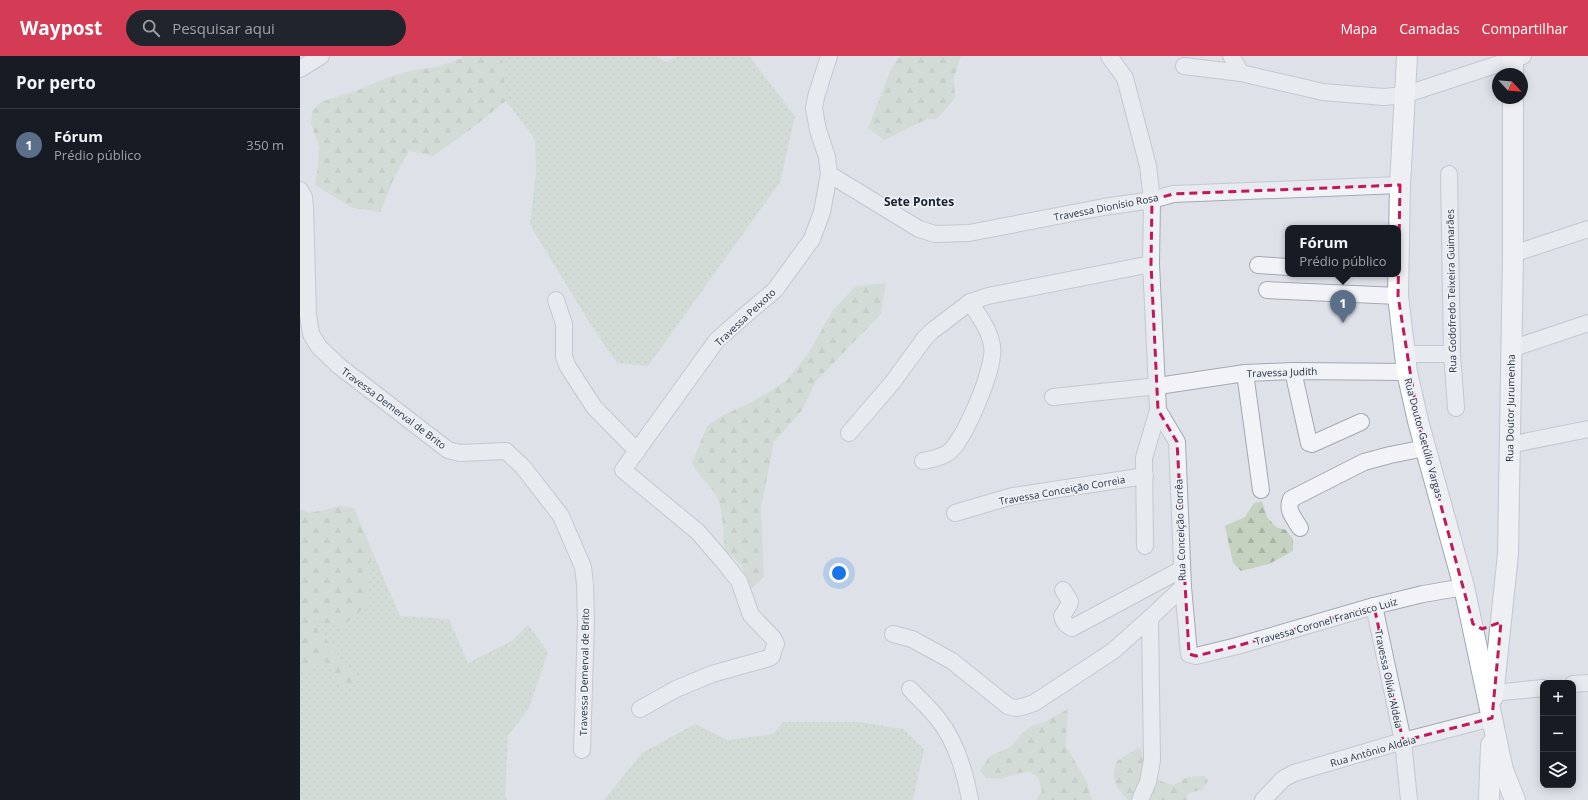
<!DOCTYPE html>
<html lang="pt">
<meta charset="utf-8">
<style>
body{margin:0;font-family:"Open Sans",sans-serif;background:#20242c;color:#f1f3f6}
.controls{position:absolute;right:12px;bottom:12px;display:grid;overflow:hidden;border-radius:8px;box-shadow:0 2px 10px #0003}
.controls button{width:36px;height:36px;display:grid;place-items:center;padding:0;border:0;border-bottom:1px solid #363941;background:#171b24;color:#f1f3f6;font:20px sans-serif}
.compass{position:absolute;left:1192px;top:12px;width:36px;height:36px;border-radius:50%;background:#171b24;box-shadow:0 2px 10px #0003;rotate:116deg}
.you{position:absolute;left:539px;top:517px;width:14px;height:14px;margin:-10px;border:3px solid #fff;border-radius:50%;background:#1a73e8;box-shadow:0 0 0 6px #1a73e833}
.badge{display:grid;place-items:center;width:26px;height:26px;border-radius:50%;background:#d33c54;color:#fff;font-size:13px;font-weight:700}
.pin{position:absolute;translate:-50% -33px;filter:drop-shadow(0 1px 2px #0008)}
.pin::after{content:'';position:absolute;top:21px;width:14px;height:12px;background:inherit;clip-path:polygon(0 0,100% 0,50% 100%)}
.popup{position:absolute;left:985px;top:169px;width:116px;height:52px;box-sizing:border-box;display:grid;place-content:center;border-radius:8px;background:#171b24;filter:drop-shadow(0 1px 3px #0005);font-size:13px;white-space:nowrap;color:#9ea1a6}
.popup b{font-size:15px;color:#f1f3f6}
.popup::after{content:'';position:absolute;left:50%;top:100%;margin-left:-8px;border:8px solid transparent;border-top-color:#171b24}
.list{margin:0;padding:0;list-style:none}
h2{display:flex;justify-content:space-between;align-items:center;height:52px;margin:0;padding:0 16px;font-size:17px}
h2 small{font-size:13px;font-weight:400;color:#9ea1a6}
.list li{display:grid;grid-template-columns:26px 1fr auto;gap:12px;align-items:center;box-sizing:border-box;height:72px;padding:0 16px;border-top:1px solid #363941}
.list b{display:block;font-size:15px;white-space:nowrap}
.list p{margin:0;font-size:13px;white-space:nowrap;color:#9ea1a6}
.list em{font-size:13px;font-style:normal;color:#9ea1a6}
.icon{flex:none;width:22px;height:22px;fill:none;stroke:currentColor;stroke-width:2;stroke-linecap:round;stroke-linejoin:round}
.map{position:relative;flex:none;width:1288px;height:744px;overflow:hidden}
header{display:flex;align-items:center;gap:24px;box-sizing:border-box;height:56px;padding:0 20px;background:#d33c54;color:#fff}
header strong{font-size:19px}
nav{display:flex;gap:22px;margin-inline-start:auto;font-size:14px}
.search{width:280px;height:36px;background:#20242c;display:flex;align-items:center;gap:10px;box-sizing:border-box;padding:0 14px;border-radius:22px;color:#9ea1a6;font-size:15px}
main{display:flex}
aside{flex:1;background:#171b24}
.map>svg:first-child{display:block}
.green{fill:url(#green-dots)}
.forest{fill:url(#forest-firs)}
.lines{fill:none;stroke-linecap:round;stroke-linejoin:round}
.minor-casing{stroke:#a3a9b2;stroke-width:18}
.major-casing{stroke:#9da6b4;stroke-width:22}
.minor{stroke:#f1f3f6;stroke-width:16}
.major{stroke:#fff;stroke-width:20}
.marked{fill:none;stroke:#c2185b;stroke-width:3;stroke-dasharray:8 5;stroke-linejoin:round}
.labels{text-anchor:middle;stroke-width:3.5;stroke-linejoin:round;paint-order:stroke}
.street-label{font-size:10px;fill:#263040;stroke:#edf1f6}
.quarter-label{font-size:12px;font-weight:bold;fill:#192130;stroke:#edf1f6}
</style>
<header>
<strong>Waypost</strong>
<div class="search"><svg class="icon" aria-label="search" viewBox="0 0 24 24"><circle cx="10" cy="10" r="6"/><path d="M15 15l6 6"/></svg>Pesquisar aqui</div>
<nav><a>Mapa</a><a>Camadas</a><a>Compartilhar</a></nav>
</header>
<main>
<aside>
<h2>Por perto<small></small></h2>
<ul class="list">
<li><span class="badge" style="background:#5c6f8a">1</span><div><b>Fórum</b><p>Prédio público</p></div><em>350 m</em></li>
</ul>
</aside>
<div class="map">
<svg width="1288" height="744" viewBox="0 0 1288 744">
<defs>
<pattern id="green-dots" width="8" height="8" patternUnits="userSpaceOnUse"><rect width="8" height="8" fill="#c4d2bf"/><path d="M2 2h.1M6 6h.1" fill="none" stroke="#a8b5a5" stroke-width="1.8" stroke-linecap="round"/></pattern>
<pattern id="forest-firs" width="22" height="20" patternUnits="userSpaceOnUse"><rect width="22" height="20" fill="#c4d2bf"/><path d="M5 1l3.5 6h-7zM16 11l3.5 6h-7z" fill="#a8b5a5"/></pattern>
</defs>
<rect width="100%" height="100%" fill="#dee2e8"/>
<g class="green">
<polygon points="202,0 356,0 366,6 378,0 449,0 495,60 480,126 348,310 317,307 291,269 230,169 236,116 235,83 206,45"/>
<polygon points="72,495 100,560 149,563 168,607 212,585 228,569 248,596 229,652 208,680 205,740 207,744 0,744 0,617 26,606 46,635 56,620 40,602 10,561 66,550"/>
<polygon points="483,666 560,666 603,673 624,693 613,744 304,744 342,697 395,668 427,684 473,678"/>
</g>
<g class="forest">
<polygon points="162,0 202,0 206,45 171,73 133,100 109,95 95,120 80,156 53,152 15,129 18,110 19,91 11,68 12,55 21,46 61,33 89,21 115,14 137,11 162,2"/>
<polygon points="601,0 661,0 654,21 655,42 637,63 627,63 584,84 568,72 592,11"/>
<path d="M586,227L581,258L516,325L502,354L474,386L461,452L464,521L451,533L441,509L424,492C424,478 423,452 416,439C409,427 398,421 392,407L407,370L423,359L452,346L486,325L508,298L533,254L556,230Z"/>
<polygon points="962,445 967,461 976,471 986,474 993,483 993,495 969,508 941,515 933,507 925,470 945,461 954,447"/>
<polygon points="40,450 54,452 72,495 66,550 41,572 11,562 40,602 56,620 46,635 26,606 0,617 0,453 10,457"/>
<polygon points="768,653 766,690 787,726 792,744 736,744 742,735 738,721 728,715 700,723 687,722 680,715 689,701 713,689 722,677 732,670 743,667"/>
<path d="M840,691C846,713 850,724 874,729L888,721L905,720L908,725L902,734L891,736L887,739V744H828C815,730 810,724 817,705Z"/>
</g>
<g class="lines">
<defs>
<g id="minor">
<polyline points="809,0 825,22 848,110 852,144 851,208 858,354 877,386 883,531 889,598 896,600 937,590 1074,550 1123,538 1164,531"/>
<polyline points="931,0 941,17 1023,36 1084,41 1104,39 1223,0"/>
<polyline points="884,10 941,17"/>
<polyline points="0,13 21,0"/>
<polyline points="529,118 619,173 635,178 669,177 804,151 852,144 873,138 1100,129"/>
<polyline points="1149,118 1152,298 1156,352"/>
<polyline points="0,134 4,141 5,151 8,259 11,278 19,291 39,310 148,394 160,397 206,395 223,411 261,460 283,511 285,528 286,566 282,694"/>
<polyline points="1213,198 1288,173"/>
<polyline points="958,209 988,211"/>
<polyline points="967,234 1098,240"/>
<polyline points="256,244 264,268 264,301 268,311 294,351 337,395"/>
<polyline points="1211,293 1288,267"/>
<polyline points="1105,298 1152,298"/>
<polyline points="993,315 1009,387 1012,388 1061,366"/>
<polyline points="945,317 961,434"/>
<polyline points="753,341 858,330 945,317 993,315 1107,316"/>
<polyline points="549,377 592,327 625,282 632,275 670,246 688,240 851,208"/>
<polyline points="1209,389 1288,373"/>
<path d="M623,405C632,403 641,402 649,396C665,383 696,310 692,290C690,274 678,259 670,246"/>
<polyline points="655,457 713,440 845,420"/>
<path d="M1000,472C994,462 986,454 991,443L1064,406L1090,399L1125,392"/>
<polyline points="845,490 844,402 858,354"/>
<path d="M763,534L770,545L769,549L762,560C764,567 766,569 772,572L882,513"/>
<polyline points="1074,550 1103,685 1109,744"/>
<path d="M593,578L612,583L652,605L708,650C718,654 724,650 734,647L813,595L850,562L883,531"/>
<polyline points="1273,628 1288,627"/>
<path d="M610,633C619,643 630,652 638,663C656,685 665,716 670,744"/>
<polyline points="1193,637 1243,632"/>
<polyline points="340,653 376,633 412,618 469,602 472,600 474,592 476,588 473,582 451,559 439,525 423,505 398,476 323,414 417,284 443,261 475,234 512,183 522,156 529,118 527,101 518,74 514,52 516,41 529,0"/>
<polyline points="840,744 848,726 852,704 850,562"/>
<polyline points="963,744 983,723 994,717 1103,685 1192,662"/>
</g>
<g id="major">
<polyline points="1107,0 1100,129 1098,240 1107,316 1118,365 1164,531 1203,714 1215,744"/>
<polyline points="1213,18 1213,0"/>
<polyline points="1193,641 1208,498 1213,198 1213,42"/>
<polyline points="1189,744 1191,689"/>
</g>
</defs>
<use href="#minor" class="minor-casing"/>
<use href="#major" class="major-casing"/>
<use href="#minor" class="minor"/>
<use href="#major" class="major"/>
</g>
<path d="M0 0H1288V744H0ZM1100,129L1098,240L1118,365L1173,568L1182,573L1201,566L1192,662L1103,685L1074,550L937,590L896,600L889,598L877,386L858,354L851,208L852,144L873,138Z" fill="#dee2e8" fill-opacity=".55" fill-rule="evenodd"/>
<path class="marked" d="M1100,129L1098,240L1118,365L1173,568L1182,573L1201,566L1192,662L1103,685L1074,550L937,590L896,600L889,598L877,386L858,354L851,208L852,144L873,138Z"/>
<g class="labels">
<g class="street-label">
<text transform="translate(806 151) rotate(-11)" y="4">Travessa Dionísio Rosa</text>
<text transform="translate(1151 235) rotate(-91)" y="4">Rua Godofredo Teixeira Guimarães</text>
<text transform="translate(445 261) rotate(-43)" y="4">Travessa Peixoto</text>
<text transform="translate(982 316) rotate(-2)" y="4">Travessa Judith</text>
<text transform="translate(94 352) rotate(37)" y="4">Travessa Demerval de Brito</text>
<text transform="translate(1210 352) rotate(-89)" y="4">Rua Doutor Jurumenha</text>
<text transform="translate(1124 382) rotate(75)" y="4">Rua Doutor Getúlio Vargas</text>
<text transform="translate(762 434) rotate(-10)" y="4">Travessa Conceição Correia</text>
<text transform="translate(880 474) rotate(-92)" y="4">Rua Conceição Corrêa</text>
<text transform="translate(1026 565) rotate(-16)" y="4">Travessa Coronel Francisco Luiz</text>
<text transform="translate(284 616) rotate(-89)" y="4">Travessa Demerval de Brito</text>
<text transform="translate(1089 623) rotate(78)" y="4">Travessa Olívia Aldeia</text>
<text transform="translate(1073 695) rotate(-16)" y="4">Rua Antônio Aldeia</text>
</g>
<g class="quarter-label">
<text x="619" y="150">Sete Pontes</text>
</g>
</g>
</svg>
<div class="controls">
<button>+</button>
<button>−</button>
<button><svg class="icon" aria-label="layers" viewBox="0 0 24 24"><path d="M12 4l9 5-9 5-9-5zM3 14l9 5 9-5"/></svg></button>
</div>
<svg class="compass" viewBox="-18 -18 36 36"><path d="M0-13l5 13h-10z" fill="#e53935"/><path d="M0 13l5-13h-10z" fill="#9ea1a6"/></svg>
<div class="you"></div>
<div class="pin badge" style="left:1043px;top:267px;background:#5c6f8a">1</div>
<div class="popup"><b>Fórum</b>Prédio público</div>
</div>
</main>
